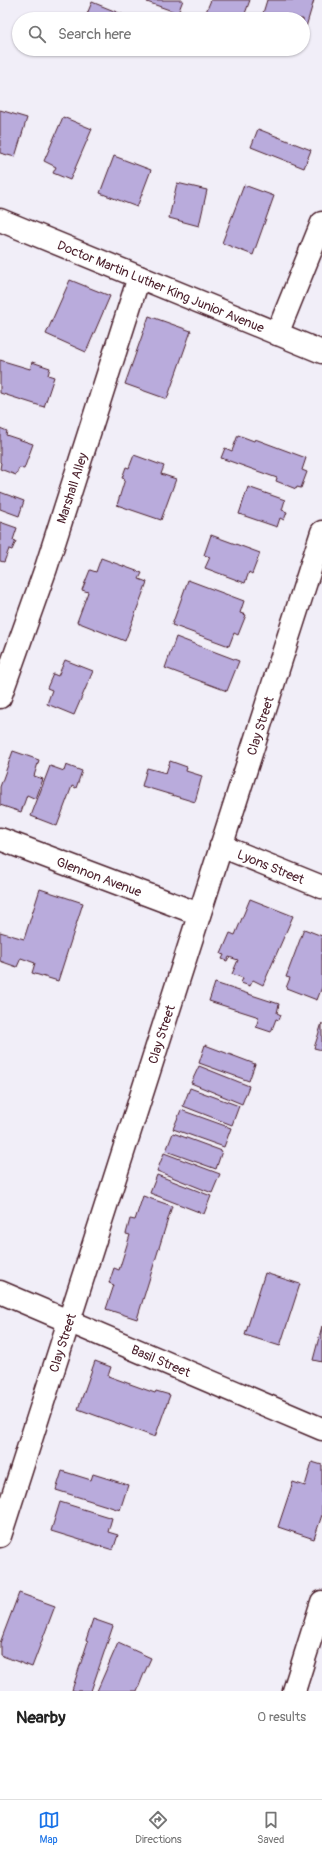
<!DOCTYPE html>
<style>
body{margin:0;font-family:Pangolin,sans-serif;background:#f6f6f6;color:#222}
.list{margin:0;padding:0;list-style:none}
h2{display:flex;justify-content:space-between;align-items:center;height:52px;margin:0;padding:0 16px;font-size:17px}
h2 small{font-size:13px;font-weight:400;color:#767676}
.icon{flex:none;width:22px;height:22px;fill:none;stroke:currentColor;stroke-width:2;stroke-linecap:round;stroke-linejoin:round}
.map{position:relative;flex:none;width:322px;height:1691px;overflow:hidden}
.search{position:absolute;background:#fff;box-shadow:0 1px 3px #0004;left:12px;right:12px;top:12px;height:44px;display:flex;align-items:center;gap:10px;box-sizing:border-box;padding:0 14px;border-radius:22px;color:#767676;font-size:15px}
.sheet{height:108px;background:#fff}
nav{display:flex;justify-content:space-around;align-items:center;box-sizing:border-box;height:56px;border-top:1px solid #e0e0e0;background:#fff;font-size:11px;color:#767676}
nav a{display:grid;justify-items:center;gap:2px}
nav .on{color:#1a73e8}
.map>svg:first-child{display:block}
.building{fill:#b9abdc;stroke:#4a1f2b}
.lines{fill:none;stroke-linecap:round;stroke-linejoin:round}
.minor-casing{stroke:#4a1f2b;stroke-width:25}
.major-casing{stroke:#4a1f2b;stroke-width:25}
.minor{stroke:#fff;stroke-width:22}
.major{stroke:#fff;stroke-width:22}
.labels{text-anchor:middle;stroke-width:3;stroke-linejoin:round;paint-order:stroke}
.street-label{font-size:13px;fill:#4a1f2b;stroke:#fff}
</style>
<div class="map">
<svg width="322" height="1691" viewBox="0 0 322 1691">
<rect width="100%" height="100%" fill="#f1eef8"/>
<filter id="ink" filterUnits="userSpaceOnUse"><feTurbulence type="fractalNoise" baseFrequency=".025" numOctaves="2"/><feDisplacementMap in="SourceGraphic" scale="8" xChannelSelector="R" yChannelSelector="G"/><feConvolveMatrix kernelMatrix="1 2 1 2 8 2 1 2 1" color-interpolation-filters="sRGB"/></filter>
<g filter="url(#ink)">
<g class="building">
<polygon points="148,0 183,0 178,13 147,2"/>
<polygon points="211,0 250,0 243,19 203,19"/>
<polygon points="267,0 314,0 306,27 303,26 303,19 282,19 263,13"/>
<polygon points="92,2 124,15 123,19 85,19"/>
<polygon points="0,110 27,118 15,157 0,153"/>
<polygon points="63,117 92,129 70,180 53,173 56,167 44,161"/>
<polygon points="258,129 311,150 304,168 251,147"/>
<polygon points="114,156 151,170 137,207 100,193"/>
<polygon points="177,183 207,190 199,226 169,218"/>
<polygon points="244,185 274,196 253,255 222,243"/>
<polygon points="70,280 110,296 86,352 46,334"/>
<polygon points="149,316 191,331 167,399 125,384"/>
<polygon points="0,360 30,369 32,362 50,368 48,375 54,377 44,407 0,393"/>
<polygon points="0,428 7,431 6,435 33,444 24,469 19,468 16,475 0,469 1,463 0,462"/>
<polygon points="238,435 254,441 255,439 306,458 302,470 307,472 301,488 297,487 296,489 276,481 277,478 221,458 225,448 232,451"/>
<polygon points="134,455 164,466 161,474 176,479 161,520 117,505 125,479 122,478 126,467 129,468"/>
<polygon points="248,487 285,500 282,510 287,512 284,520 280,518 277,527 239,514"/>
<polygon points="0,492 24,501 19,516 0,509"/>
<polygon points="0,522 17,528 13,540 16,541 12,550 9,549 4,562 0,561"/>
<polygon points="211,535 260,553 252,574 249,572 245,583 205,568 210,557 204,555"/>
<polygon points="101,558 142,573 139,579 147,582 125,641 77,622 88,592 82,590 90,570 96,572"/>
<polygon points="188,580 244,601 240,613 246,615 238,635 234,633 229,646 172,625"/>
<polygon points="176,637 239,661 227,691 165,668"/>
<polygon points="65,660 93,671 74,715 47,704 52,690 47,688 53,674 58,676"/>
<polygon points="13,751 39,760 34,776 43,779 36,799 27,795 21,812 0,805 0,787"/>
<polygon points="170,761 187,767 186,771 202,776 195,802 142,786 147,768 166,773"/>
<polygon points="66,765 82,771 76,788 72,786 57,826 31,816 50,766 64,771"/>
<polygon points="40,889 83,903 58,981 32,973 35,963 21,958 17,967 0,961 0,932 24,939"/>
<polygon points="250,899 293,916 263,985 253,980 250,986 241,983 243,978 232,974 238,960 229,957 227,961 222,959 224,955 221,954 230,933 235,935"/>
<polygon points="304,929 322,936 322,987 317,1000 286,988 290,978 286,977"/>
<polygon points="215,983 279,1004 277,1013 281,1015 279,1020 276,1019 271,1032 256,1027 259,1017 209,1001"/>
<polygon points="322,1023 322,1050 314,1048"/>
<polygon points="205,1045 255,1064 249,1081 199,1063"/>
<polygon points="199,1066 249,1086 242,1104 191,1083"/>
<polygon points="190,1088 239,1106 232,1125 183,1106"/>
<polygon points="181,1110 231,1128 224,1147 173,1129"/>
<polygon points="173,1133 222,1151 216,1169 166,1151"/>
<polygon points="164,1153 220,1174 212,1193 157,1171"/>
<polygon points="157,1175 211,1196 204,1214 150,1193"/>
<polygon points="143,1196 172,1206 137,1319 106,1309 114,1285 109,1283 114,1268 119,1270 130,1235 126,1234 130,1219 135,1220"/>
<polygon points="265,1273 300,1284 280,1346 245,1335"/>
<polygon points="322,1326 322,1362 313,1360"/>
<polygon points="95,1361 111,1367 108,1376 155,1393 156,1391 170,1395 155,1437 78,1409"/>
<polygon points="312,1462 322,1465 322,1515 314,1539 278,1527 293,1482 305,1486"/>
<polygon points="62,1471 91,1480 93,1474 128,1485 120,1510 56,1490"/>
<polygon points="60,1502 112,1518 108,1532 118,1535 113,1550 51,1531"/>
<polygon points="19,1593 55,1606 32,1667 0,1655 0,1643"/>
<polygon points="93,1619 113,1626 91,1691 76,1691 72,1690 88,1641 86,1640"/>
<polygon points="118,1643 151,1658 143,1676 137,1691 97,1691"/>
</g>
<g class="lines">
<defs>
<g id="minor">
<polyline points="277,334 322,223"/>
<path id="s1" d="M0,697L46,568L139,277"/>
<path id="s2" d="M0,839L199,914"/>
<path id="s3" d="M221,846L322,887"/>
<path id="s4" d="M0,1292L322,1429"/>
<path id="s5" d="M0,1536L322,532"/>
<polyline points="294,1691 322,1602"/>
</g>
<g id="major">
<path id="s6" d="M0,220L322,352"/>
</g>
</defs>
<use href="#minor" class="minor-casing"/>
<use href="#major" class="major-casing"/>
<use href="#minor" class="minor"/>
<use href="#major" class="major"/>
</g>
</g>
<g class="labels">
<g class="street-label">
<text dy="5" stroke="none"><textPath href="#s6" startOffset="174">Doctor Martin Luther King Junior Avenue</textPath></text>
<text dy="5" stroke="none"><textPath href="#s1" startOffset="221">Marshall Alley</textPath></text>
<text dy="5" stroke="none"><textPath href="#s5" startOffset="851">Clay Street</textPath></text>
<text dy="5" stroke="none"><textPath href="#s3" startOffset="54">Lyons Street</textPath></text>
<text dy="5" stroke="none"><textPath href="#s2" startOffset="106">Glennon Avenue</textPath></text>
<text dy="5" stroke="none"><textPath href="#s5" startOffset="527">Clay Street</textPath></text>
<text dy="5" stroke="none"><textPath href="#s5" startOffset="203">Clay Street</textPath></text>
<text dy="5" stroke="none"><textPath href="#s4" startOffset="175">Basil Street</textPath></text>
</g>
</g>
</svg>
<div class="search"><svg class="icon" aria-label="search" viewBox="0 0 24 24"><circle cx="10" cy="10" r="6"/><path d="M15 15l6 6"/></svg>Search here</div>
</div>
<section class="sheet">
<h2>Nearby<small>0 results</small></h2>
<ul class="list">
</ul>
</section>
<nav>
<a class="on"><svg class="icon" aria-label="map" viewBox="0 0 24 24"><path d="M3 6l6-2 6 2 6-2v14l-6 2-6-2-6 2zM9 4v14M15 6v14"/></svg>Map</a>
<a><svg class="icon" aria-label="directions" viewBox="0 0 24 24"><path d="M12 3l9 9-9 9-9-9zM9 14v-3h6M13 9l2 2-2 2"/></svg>Directions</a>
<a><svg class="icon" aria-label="saved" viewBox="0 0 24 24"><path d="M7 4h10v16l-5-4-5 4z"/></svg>Saved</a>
</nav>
